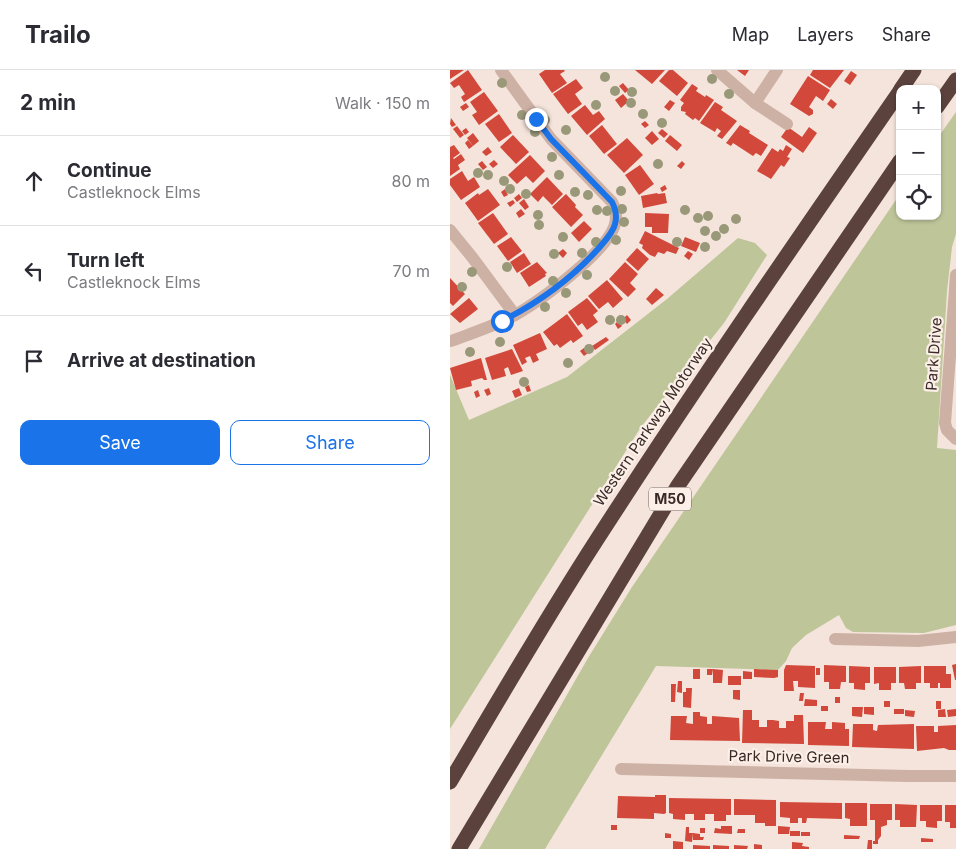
<!DOCTYPE html>
<meta charset="utf-8">
<style>
body{margin:0;font-family:Inter,sans-serif;background:#f7f7f7;color:#2b2b33}
.controls{position:absolute;right:15px;top:15px;display:grid;overflow:hidden;border-radius:10px;box-shadow:0 1px 4px #0004}
.controls button{width:45px;height:45px;display:grid;place-items:center;padding:0;border:0;border-bottom:1px solid #e1e1e2;background:#fff;color:#2b2b33;font:25px sans-serif}
.stop{position:absolute;width:15px;height:15px;margin:-11px;border:4px solid #1a73e8;border-radius:50%;background:#fff}
.stop.end{background:#1a73e8;border-color:#fff;box-shadow:0 1px 5px #0008}
.list{margin:0;padding:0;list-style:none}
h2{display:flex;justify-content:space-between;align-items:center;height:65px;margin:0;padding:0 20px;font-size:21px}
h2 small{font-size:16px;font-weight:400;color:#7c7c81}
.list li{display:grid;grid-template-columns:32px 1fr auto;gap:15px;align-items:center;box-sizing:border-box;height:90px;padding:0 20px;border-top:1px solid #e1e1e2}
.list b{display:block;font-size:19px;white-space:nowrap}
.list p{margin:0;font-size:16px;white-space:nowrap;color:#7c7c81}
.list em{font-size:16px;font-style:normal;color:#7c7c81}
.actions{display:flex;gap:10px;padding:15px 20px}
.actions a{flex:1;padding:11px 0;border:1px solid #1a73e8;border-radius:10px;text-align:center;font-size:18px;color:#1a73e8}
.actions .main{background:#1a73e8;color:#fff}
.icon{flex:none;width:28px;height:28px;fill:none;stroke:currentColor;stroke-width:2;stroke-linecap:round;stroke-linejoin:round}
.map{position:relative;flex:none;width:506px;height:779px;overflow:hidden}
header{display:flex;align-items:center;gap:30px;box-sizing:border-box;height:70px;padding:0 25px;background:#fff;border-bottom:1px solid #e1e1e2}
header strong{font-size:24px}
nav{display:flex;gap:28px;margin-inline-start:auto;font-size:18px}
main{display:flex}
aside{flex:1;background:#fff}
.map>svg:first-child{display:block}
.green{fill:#bdc599}
.building{fill:#d2483a}
.lines{fill:none;stroke-linecap:round;stroke-linejoin:round}
.minor{stroke:#ceb1a5;stroke-width:12}
.motorway{stroke:#5b423d;stroke-width:15}
.tree{fill:#999879}
.route{stroke:#1a73e8;stroke-width:6}
.labels{text-anchor:middle;stroke-width:4.5;stroke-linejoin:round;paint-order:stroke}
.shield{fill:#fbefe8;stroke:#736561;stroke-width:1}
.shield-label{font-size:14px;font-weight:bold;fill:#392a27}
.street-label{font-size:15px;fill:#392a27;stroke:#fbefe8}
</style>
<header>
<strong>Trailo</strong>
<nav><a>Map</a><a>Layers</a><a>Share</a></nav>
</header>
<main>
<aside>
<h2>2 min<small>Walk · 150 m</small></h2>
<ul class="list">
<li><svg class="icon" aria-label="ahead" viewBox="0 0 24 24"><path d="M12 20V5M6 11l6-6 6 6"/></svg><div><b>Continue</b><p>Castleknock Elms</p></div><em>80 m</em></li>
<li><svg class="icon" aria-label="left" viewBox="0 0 24 24"><path d="M17 20v-9H6M10 6l-5 5 5 5"/></svg><div><b>Turn left</b><p>Castleknock Elms</p></div><em>70 m</em></li>
<li><svg class="icon" aria-label="arrive" viewBox="0 0 24 24"><path d="M6 21V4h12l-3 4 3 4H6"/></svg><div><b>Arrive at destination</b></div></li>
</ul>
<div class="actions"><a class="main">Save</a><a>Share</a></div>
</aside>
<div class="map">
<svg width="506" height="779" viewBox="0 0 506 779">
<rect width="100%" height="100%" fill="#f4e4db"/>
<g class="green">
<polygon points="506,42 506,164 502,177 497,221 487,378 506,380 506,555 474,563 403,562 396,558 389,545 356,565 342,578 336,591 328,600 206,596 95,779 29,779 138,588 182,517 450,124 450,146 487,146 487,69"/>
<polygon points="288,168 305,173 317,185 274,253 191,357 0,659 0,305 19,350 117,307 217,229"/>
</g>
<g class="building">
<polygon points="0,0 14,0 0,9"/>
<polygon points="18,0 32,20 14,32 11,27 15,24 9,15 4,18 0,13"/>
<polygon points="95,0 114,0 115,1 110,4 117,13 102,23 89,4"/>
<polygon points="185,0 215,0 202,14"/>
<polygon points="219,0 223,0 238,13 227,26 209,11"/>
<polygon points="287,0 299,0 295,6"/>
<polygon points="363,0 394,0 380,18 360,5"/>
<polygon points="401,1 407,5 400,15 394,11"/>
<polygon points="358,6 380,20 373,31 366,26 359,37 363,40 363,44 359,46 340,34"/>
<polygon points="126,9 133,18 125,24 132,34 118,44 103,24"/>
<polygon points="173,13 179,20 175,23 169,16"/>
<polygon points="242,14 248,18 246,21 255,27 256,25 264,30 249,51 245,48 243,50 235,44 236,42 231,41 231,37 234,33 230,30"/>
<polygon points="34,22 48,41 29,55 22,45 27,42 20,32"/>
<polygon points="173,24 179,31 171,38 165,30"/>
<polygon points="381,29 387,34 383,39 377,34"/>
<polygon points="220,30 225,33 219,41 214,37"/>
<polygon points="265,32 273,37 271,40 287,51 272,69 267,66 271,61 267,58 265,62 250,53"/>
<polygon points="16,33 19,37 13,41 10,37"/>
<polygon points="135,35 143,45 149,41 155,49 137,65 121,46"/>
<polygon points="49,44 62,63 49,72 35,54"/>
<polygon points="1,48 6,55 2,57 0,54"/>
<polygon points="195,51 199,55 195,58 191,54"/>
<polygon points="152,55 167,74 154,84 139,66"/>
<polygon points="290,55 300,61 299,63 318,75 311,86 306,83 303,86 283,73 281,76 276,73"/>
<polygon points="7,56 14,65 10,68 3,59"/>
<polygon points="338,57 352,67 359,57 367,63 353,83 331,67"/>
<polygon points="16,58 19,62 15,65 12,61"/>
<polygon points="212,59 218,64 214,68 208,63"/>
<polygon points="202,61 209,69 202,75 195,68"/>
<polygon points="23,63 29,71 23,76 17,68"/>
<polygon points="63,65 79,82 66,94 50,77"/>
<polygon points="220,65 232,75 227,81 215,71"/>
<polygon points="177,68 193,85 174,103 157,85"/>
<polygon points="18,70 23,76 19,79 15,73"/>
<polygon points="4,75 10,83 3,88 4,89 11,84 15,90 8,95 10,99 0,106 0,77"/>
<polygon points="336,75 342,79 337,87 340,88 334,97 331,95 321,109 307,101 322,78 328,82 330,79 333,81"/>
<polygon points="38,77 42,82 36,86 32,82"/>
<polygon points="80,85 95,101 83,113 76,106 67,114 58,105"/>
<polygon points="44,90 48,94 43,98 39,94"/>
<polygon points="32,91 37,97 33,100 28,94"/>
<polygon points="232,91 235,94 231,99 227,96"/>
<polygon points="190,95 204,114 189,125 175,105"/>
<polygon points="12,101 18,111 24,107 30,117 11,130 0,115 0,109"/>
<polygon points="97,107 113,124 102,135 93,126 88,132 80,124"/>
<polygon points="215,115 217,119 212,122 210,118"/>
<polygon points="38,119 50,135 28,151 15,133 28,123 29,125"/>
<polygon points="55,119 58,125 54,127 51,122"/>
<polygon points="207,123 208,124 215,123 217,133 193,138 191,126"/>
<polygon points="69,124 72,128 67,132 64,128"/>
<polygon points="116,124 126,135 125,137 133,145 121,157 102,137"/>
<polygon points="74,129 79,137 75,140 69,133"/>
<polygon points="63,130 65,133 60,137 57,133"/>
<polygon points="71,139 75,144 69,148 66,143"/>
<polygon points="43,143 58,164 44,174 28,153"/>
<polygon points="195,143 219,144 218,163 202,163 202,157 195,157"/>
<polygon points="134,151 142,159 129,172 121,163"/>
<polygon points="195,161 229,178 226,184 217,181 214,184 208,182 205,187 200,185 192,178 193,175 189,173"/>
<polygon points="61,167 72,181 58,191 47,176"/>
<polygon points="235,167 250,173 246,182 231,176"/>
<polygon points="187,178 199,189 188,201 176,190"/>
<polygon points="113,179 117,183 113,188 108,183"/>
<polygon points="238,181 243,184 239,190 234,186"/>
<polygon points="74,183 81,194 67,203 60,192"/>
<polygon points="87,192 97,203 95,204 96,206 79,217 70,203"/>
<polygon points="175,192 188,204 180,213 186,219 178,227 159,209"/>
<polygon points="0,208 15,224 3,236 0,233"/>
<polygon points="157,210 173,229 163,238 158,232 149,239 138,226"/>
<polygon points="206,218 214,225 202,235 196,229"/>
<polygon points="19,228 28,239 10,253 0,244"/>
<polygon points="137,228 148,241 143,245 148,252 137,260 132,253 128,256 118,242"/>
<polygon points="117,244 133,266 123,273 121,270 110,278 107,274 104,276 93,262"/>
<polygon points="177,245 181,250 177,254 173,249"/>
<polygon points="168,251 172,256 168,259 165,254"/>
<polygon points="90,263 97,279 86,284 89,290 83,293 80,286 75,288 77,292 72,295 63,275"/>
<polygon points="156,267 159,270 145,280 142,276"/>
<polygon points="134,278 138,283 134,286 130,281"/>
<polygon points="62,279 73,301 61,305 58,297 54,299 56,306 42,310 35,288"/>
<polygon points="31,288 37,310 34,310 32,308 21,311 22,316 6,320 0,298"/>
<polygon points="79,315 81,321 77,322 75,317"/>
<polygon points="39,318 41,324 37,326 34,320"/>
<polygon points="69,318 72,325 65,328 62,321"/>
<polygon points="28,320 30,326 26,328 24,322"/>
<polygon points="506,594 506,610 505,610 502,595"/>
<polygon points="336,595 365,596 365,618 348,617 348,611 343,611 344,621 334,621 334,600"/>
<polygon points="374,595 396,596 396,612 391,612 390,619 379,619 379,612 374,612"/>
<polygon points="399,596 420,597 420,613 415,613 415,620 404,619 404,613 399,613"/>
<polygon points="471,596 471,613 466,613 466,619 455,619 454,613 449,613 449,597"/>
<polygon points="474,596 496,596 496,604 501,604 501,618 490,618 490,613 488,613 488,618 480,618 480,613 474,613"/>
<polygon points="424,597 446,597 446,613 441,613 441,620 429,620 429,613 424,614"/>
<rect x="366" y="598" width="4" height="7"/>
<rect x="243" y="599" width="7" height="10"/>
<polygon points="257,599 263,599 262,605 257,605"/>
<polygon points="263,599 273,600 272,613 263,613"/>
<polygon points="304,599 328,600 328,607 324,608 304,607"/>
<polygon points="293,601 302,602 302,609 293,609"/>
<rect x="278" y="606" width="13" height="9"/>
<polygon points="228,611 232,611 232,623 227,622"/>
<polygon points="221,614 226,614 225,632 221,632"/>
<polygon points="236,618 242,618 241,638 233,637 233,622 236,622"/>
<polygon points="283,620 290,620 290,630 283,629"/>
<polygon points="350,623 354,623 353,631 349,631"/>
<rect x="385" y="627" width="5" height="6"/>
<polygon points="355,629 367,630 367,636 354,636"/>
<rect x="434" y="631" width="6" height="6"/>
<rect x="486" y="631" width="5" height="8"/>
<rect x="371" y="636" width="7" height="5"/>
<polygon points="402,637 413,637 412,647 402,646"/>
<polygon points="414,637 424,637 424,645 414,644"/>
<rect x="444" y="639" width="10" height="5"/>
<polygon points="495,639 496,647 488,647 488,640"/>
<polygon points="506,639 506,646 498,647 497,640"/>
<polygon points="293,640 302,640 302,650 309,650 309,657 317,657 317,650 323,650 329,651 329,658 336,658 336,651 344,651 344,645 353,645 354,674 292,673"/>
<polygon points="455,640 465,641 464,647 455,646"/>
<polygon points="243,642 250,642 250,646 257,647 257,654 262,654 262,646 289,648 290,671 220,670 221,646 237,646 236,653 243,654"/>
<polygon points="358,652 376,652 375,659 382,659 382,652 395,653 395,659 399,659 399,676 358,675"/>
<polygon points="403,654 423,654 423,660 427,661 428,655 464,654 464,679 402,677"/>
<polygon points="506,655 506,680 499,680 494,678 467,681 466,656 484,656 484,662 488,662 488,656"/>
<polygon points="205,725 216,725 216,743 214,744 204,743 204,749 167,748 168,726 205,727"/>
<polygon points="219,728 281,729 281,745 276,745 276,751 264,751 264,744 255,744 255,750 244,750 244,744 235,744 235,750 223,749 223,744 219,743"/>
<polygon points="284,729 326,730 326,756 315,756 315,753 305,753 305,745 284,745"/>
<polygon points="330,732 392,733 392,749 357,748 356,753 352,753 352,748 348,748 348,753 340,753 340,748 330,747"/>
<polygon points="395,733 417,733 417,756 400,756 400,749 395,748"/>
<polygon points="420,734 442,734 442,750 437,750 437,755 431,757 431,766 428,770 428,774 423,774 423,771 425,771 425,750 420,750"/>
<polygon points="445,734 467,735 466,757 450,757 450,750 445,750"/>
<polygon points="470,735 492,735 492,751 487,751 487,758 476,757 476,751 470,751"/>
<polygon points="495,735 506,735 506,758 500,758 500,752 495,752"/>
<rect x="161" y="755" width="6" height="5"/>
<polygon points="271,756 282,756 282,764 264,763 265,758 271,759"/>
<polygon points="328,756 340,757 339,764 328,764"/>
<polygon points="236,757 239,757 239,763 243,763 242,772 235,771"/>
<rect x="250" y="758" width="5" height="5"/>
<polygon points="288,759 295,759 295,763 287,763"/>
<rect x="340" y="761" width="10" height="5"/>
<rect x="351" y="762" width="9" height="4"/>
<polygon points="215,763 221,764 221,768 215,768"/>
<polygon points="243,763 250,764 250,767 254,767 253,770 243,770"/>
<polygon points="394,765 410,766 409,769 394,769"/>
<polygon points="471,768 483,769 483,772 471,772"/>
<polygon points="418,770 422,770 422,779 417,779"/>
<polygon points="223,771 233,772 233,779 223,779"/>
<polygon points="342,772 353,773 352,776 359,777 359,779 342,779"/>
<polygon points="304,774 312,775 312,779 304,779"/>
<polygon points="243,775 260,776 260,779 243,779"/>
<polygon points="263,775 279,776 279,779 263,779"/>
<polygon points="284,775 298,776 297,779 284,779"/>
</g>
<g class="lines">
<g class="minor">
<polyline points="267,0 305,33 337,54"/>
<polyline points="305,33 327,0"/>
<polyline points="0,160 22,187 65,245"/>
<polyline points="506,205 495,353 497,360 506,369"/>
<path d="M1,271C22,263 45,256 65,245C90,231 158,181 165,154C167,147 165,138 162,132L101,69L51,0"/>
<polyline points="385,569 468,571 506,567"/>
<polyline points="171,699 458,706 506,706"/>
</g>
<g class="motorway">
<polyline points="451,19 464,0"/>
<polyline points="487,37 506,10"/>
<path d="M0,712C48,631 95,550 146,471C244,319 347,170 450,21"/>
<polyline points="9,779 227,417 450,91"/>
</g>
</g>
<g class="tree">
<circle cx="155" cy="7" r="5"/>
<circle cx="262" cy="9" r="5"/>
<circle cx="52" cy="13" r="5"/>
<circle cx="165" cy="21" r="5"/>
<circle cx="182" cy="22" r="5"/>
<circle cx="279" cy="24" r="5"/>
<circle cx="181" cy="33" r="5"/>
<circle cx="146" cy="35" r="5"/>
<circle cx="193" cy="44" r="5"/>
<circle cx="72" cy="45" r="5"/>
<circle cx="95" cy="50" r="5"/>
<circle cx="212" cy="53" r="5"/>
<circle cx="116" cy="60" r="5"/>
<circle cx="85" cy="62" r="5"/>
<circle cx="102" cy="87" r="5"/>
<circle cx="208" cy="94" r="5"/>
<circle cx="28" cy="103" r="5"/>
<circle cx="38" cy="105" r="5"/>
<circle cx="109" cy="105" r="5"/>
<circle cx="54" cy="111" r="5"/>
<circle cx="60" cy="119" r="5"/>
<circle cx="171" cy="121" r="5"/>
<circle cx="125" cy="122" r="5"/>
<circle cx="76" cy="124" r="5"/>
<circle cx="138" cy="125" r="5"/>
<circle cx="172" cy="139" r="5"/>
<circle cx="147" cy="140" r="5"/>
<circle cx="235" cy="140" r="5"/>
<circle cx="157" cy="141" r="5"/>
<circle cx="88" cy="145" r="5"/>
<circle cx="258" cy="146" r="5"/>
<circle cx="248" cy="148" r="5"/>
<circle cx="286" cy="149" r="5"/>
<circle cx="174" cy="152" r="5"/>
<circle cx="89" cy="155" r="5"/>
<circle cx="274" cy="159" r="5"/>
<circle cx="255" cy="161" r="5"/>
<circle cx="266" cy="166" r="5"/>
<circle cx="113" cy="167" r="5"/>
<circle cx="166" cy="170" r="5"/>
<circle cx="146" cy="172" r="5"/>
<circle cx="227" cy="172" r="5"/>
<circle cx="255" cy="177" r="5"/>
<circle cx="132" cy="183" r="5"/>
<circle cx="104" cy="184" r="5"/>
<circle cx="57" cy="197" r="5"/>
<circle cx="22" cy="202" r="5"/>
<circle cx="137" cy="205" r="5"/>
<circle cx="103" cy="211" r="5"/>
<circle cx="12" cy="217" r="5"/>
<circle cx="116" cy="223" r="5"/>
<circle cx="95" cy="237" r="5"/>
<circle cx="160" cy="250" r="5"/>
<circle cx="171" cy="250" r="5"/>
<circle cx="50" cy="272" r="5"/>
<circle cx="139" cy="279" r="5"/>
<circle cx="20" cy="282" r="5"/>
<circle cx="118" cy="293" r="5"/>
<circle cx="74" cy="312" r="5"/>
</g>
<g class="lines">
<path class="route" d="M52,251C88,233 121,209 148,179C154,172 163,163 165,154C167,147 165,138 162,132L101,69L86,49"/>
</g>
<g class="labels">
<rect class="shield" x="199" y="417.5" width="42" height="23" rx="4"/>
<g class="shield-label">
<text x="220" y="434">M50</text>
</g>
<g class="street-label">
<text transform="translate(484 284) rotate(-86)" y="5">Park Drive</text>
<text transform="translate(203 352) rotate(-56)" y="5">Western Parkway Motorway</text>
<text transform="translate(339 687) rotate(1)" y="5">Park Drive Green</text>
</g>
</g>
</svg>
<div class="controls">
<button>+</button>
<button>−</button>
<button><svg class="icon" aria-label="locate" viewBox="0 0 24 24"><circle cx="12" cy="12" r="6"/><path d="M12 2v4M12 18v4M2 12h4M18 12h4"/></svg></button>
</div>
<div class="stop" style="left:52px;top:251px"></div>
<div class="stop end" style="left:86px;top:49px"></div>
</div>
</main>
